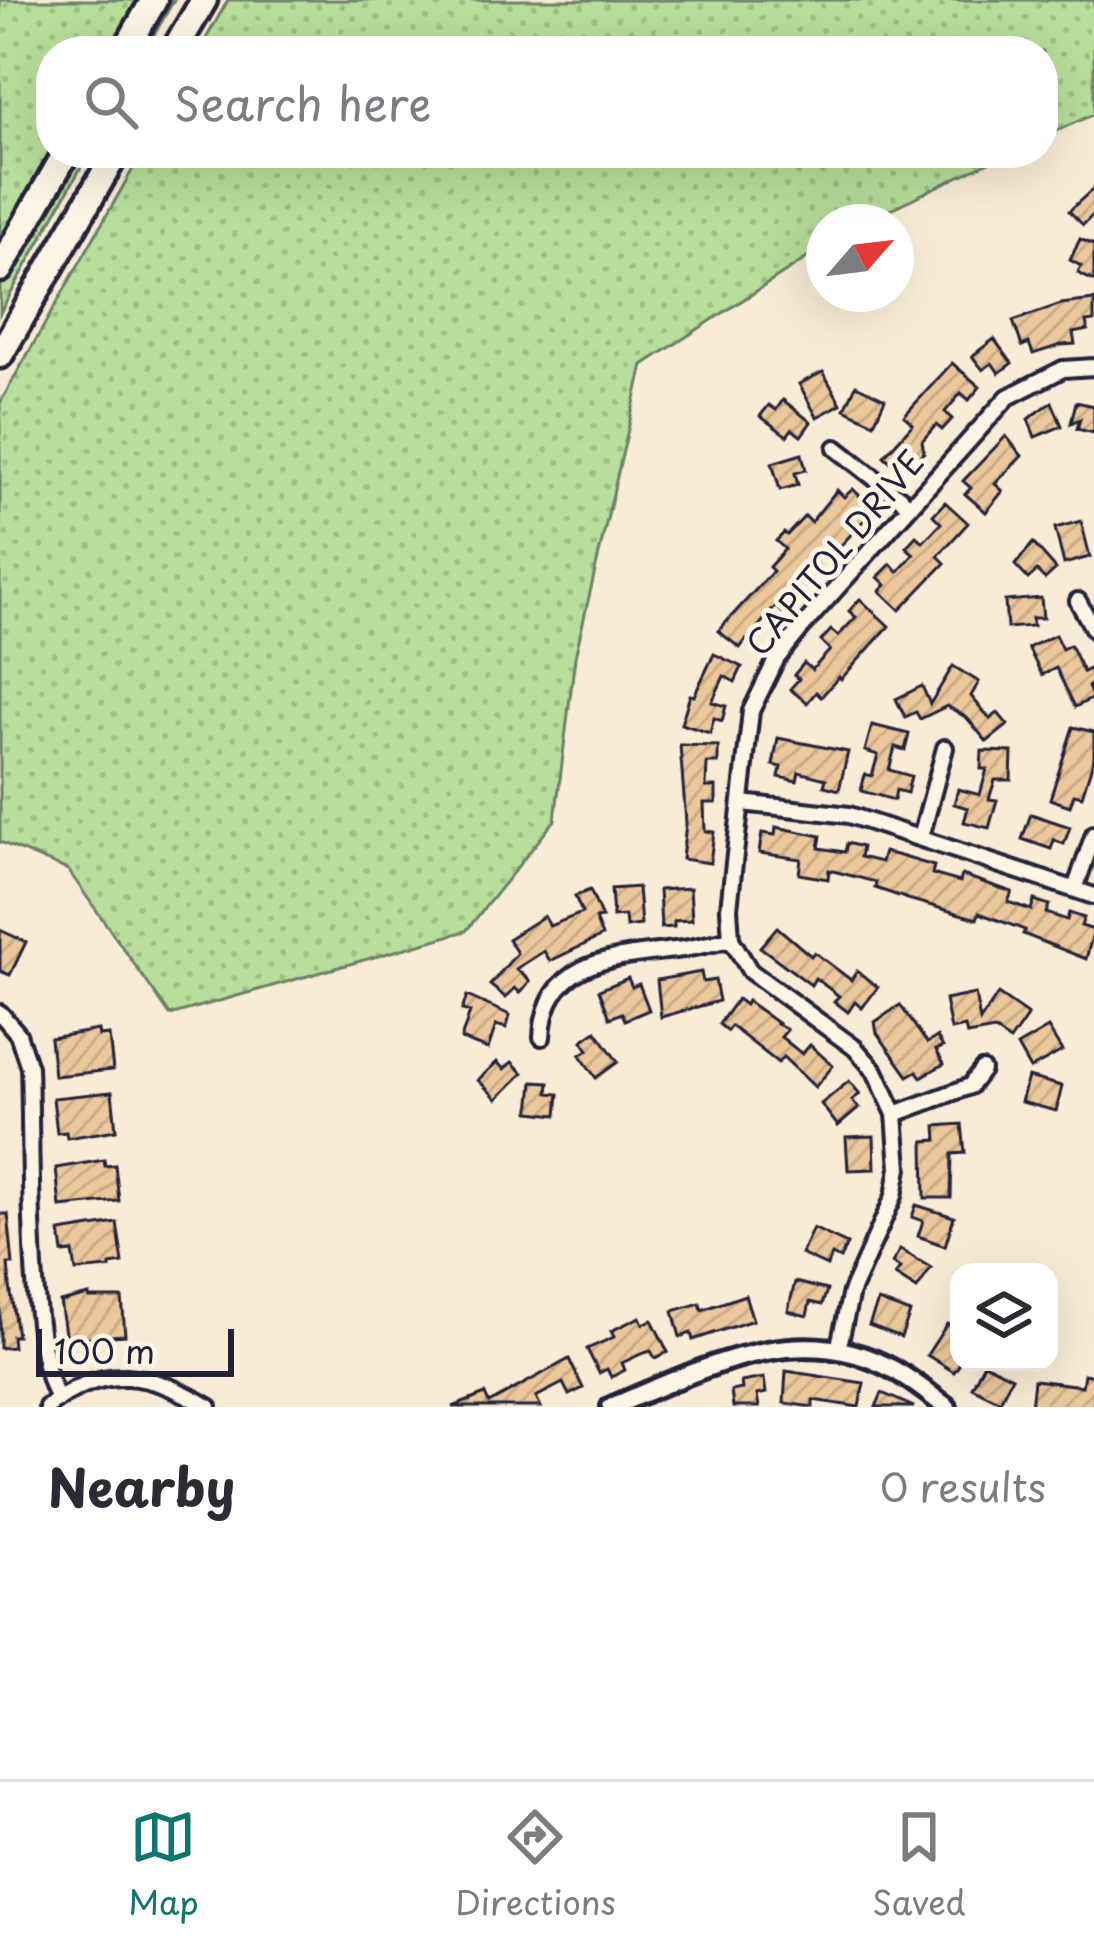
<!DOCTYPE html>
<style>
body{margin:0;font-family:"Playpen Sans",sans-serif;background:#f7f7f7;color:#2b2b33}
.controls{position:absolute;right:36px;bottom:36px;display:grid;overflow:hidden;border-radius:24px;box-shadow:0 12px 48px #0002}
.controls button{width:108px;height:108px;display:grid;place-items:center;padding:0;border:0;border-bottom:3px solid #e1e1e2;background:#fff;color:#2b2b33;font:60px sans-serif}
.compass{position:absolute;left:806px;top:204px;width:108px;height:108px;border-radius:50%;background:#fff;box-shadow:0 12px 48px #0002;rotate:62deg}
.scale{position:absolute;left:36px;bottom:30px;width:198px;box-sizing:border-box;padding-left:12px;border:6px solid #22223b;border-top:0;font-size:33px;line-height:42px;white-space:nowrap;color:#22223b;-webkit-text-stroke:9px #fcf5e5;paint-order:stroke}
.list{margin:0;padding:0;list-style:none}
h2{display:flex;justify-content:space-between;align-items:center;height:156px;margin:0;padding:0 48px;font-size:51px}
h2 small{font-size:39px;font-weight:400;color:#7c7c81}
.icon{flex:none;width:66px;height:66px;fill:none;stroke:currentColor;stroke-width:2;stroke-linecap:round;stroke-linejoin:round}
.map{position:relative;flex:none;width:1094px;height:1407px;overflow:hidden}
.search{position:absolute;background:#fff;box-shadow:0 12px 48px #0002;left:36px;right:36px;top:36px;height:132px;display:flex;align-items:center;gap:30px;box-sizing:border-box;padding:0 42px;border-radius:48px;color:#7c7c81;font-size:45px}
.sheet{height:372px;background:#fff}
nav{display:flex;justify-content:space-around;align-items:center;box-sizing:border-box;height:168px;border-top:3px solid #e1e1e2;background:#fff;font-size:33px;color:#7c7c81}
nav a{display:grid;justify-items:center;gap:6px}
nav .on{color:#0f766e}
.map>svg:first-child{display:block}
.grass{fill:url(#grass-dots);stroke:#6c806a;stroke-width:3}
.building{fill:url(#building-hatch);stroke:#22223b;stroke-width:3}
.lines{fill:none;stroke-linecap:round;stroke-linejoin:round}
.minor-casing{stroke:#22223b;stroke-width:22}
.tertiary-casing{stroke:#22223b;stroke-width:26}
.motorway-casing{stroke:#22223b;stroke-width:33}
.minor{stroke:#fcf5e5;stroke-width:14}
.tertiary{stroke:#fcf5e5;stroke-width:16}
.motorway{stroke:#fcf5e5;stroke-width:24}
.labels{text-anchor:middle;stroke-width:10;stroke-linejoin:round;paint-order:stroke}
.street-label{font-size:33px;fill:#22223b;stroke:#fcf5e5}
</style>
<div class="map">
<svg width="1094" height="1407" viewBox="0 0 1094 1407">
<defs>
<pattern id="grass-dots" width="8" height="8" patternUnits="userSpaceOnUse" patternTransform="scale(3)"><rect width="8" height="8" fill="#b7de9a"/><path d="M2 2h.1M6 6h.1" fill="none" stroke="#9dbe86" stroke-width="1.8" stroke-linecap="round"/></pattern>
<pattern id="building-hatch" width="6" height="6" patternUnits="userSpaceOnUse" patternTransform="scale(3)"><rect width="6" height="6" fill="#ebc79b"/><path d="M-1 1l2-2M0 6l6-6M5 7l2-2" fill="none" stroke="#c9ab86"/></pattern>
</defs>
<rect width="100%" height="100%" fill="#f9ecd6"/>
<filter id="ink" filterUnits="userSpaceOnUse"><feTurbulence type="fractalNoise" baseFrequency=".00833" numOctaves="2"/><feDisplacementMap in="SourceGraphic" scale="24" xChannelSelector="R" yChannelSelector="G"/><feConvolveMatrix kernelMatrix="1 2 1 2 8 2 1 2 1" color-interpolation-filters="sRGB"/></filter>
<g filter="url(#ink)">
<g class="grass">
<polygon points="0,0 174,0 145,51 51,51 51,153 89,153 0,313"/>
<polygon points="228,0 1094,0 1094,114 1043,137 1043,51 199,51"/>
<polygon points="142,153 1008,153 863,222 824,222 824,247 643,365 575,657 555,820 466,931 170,1015 68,870 0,842 0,403"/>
</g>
<g class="building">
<polygon points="1094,188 1094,214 1083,225 1069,211"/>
<polygon points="1080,239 1094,245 1094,281 1078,273 1081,266 1070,260"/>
<polygon points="1094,300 1094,321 1086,322 1088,330 1073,333 1075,344 1061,345 1033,354 1029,343 1022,346 1013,321 1061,304"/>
<polygon points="994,339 1012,363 999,373 992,363 983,370 972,356"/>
<polygon points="952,363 980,387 969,400 961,393 945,412 952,419 942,430 936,425 922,441 924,452 913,464 908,459 899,469 884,456 913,424 904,416"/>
<polygon points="823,372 841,404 817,417 799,384"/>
<polygon points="856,385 885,399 874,423 845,409"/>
<polygon points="783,400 811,422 801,436 792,429 787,436 760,416 769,405 776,410"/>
<polygon points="1052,402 1062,426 1035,437 1028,419"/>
<polygon points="1076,402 1094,406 1094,433 1077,429 1080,419 1071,423"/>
<polygon points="1006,436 1022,456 995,484 1003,491 986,512 965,494 971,488 963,481"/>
<polygon points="802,454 806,470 795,473 798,485 780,490 772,463"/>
<polygon points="853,489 867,503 859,511 866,518 836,551 829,545 814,559 820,569 809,581 802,575 785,594 792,600 782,612 776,606 757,628 764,633 754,646 746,640 740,648 718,631 773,571 769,567 785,549 776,541 784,533 787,535 805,516 811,522 837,490 844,497"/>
<polygon points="945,502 968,523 938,556 945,563 900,610 880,591 886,585 878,577 891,564 898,572 914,554 906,547 916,536 923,542 941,523 933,515"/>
<polygon points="1081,521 1090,557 1064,564 1055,528"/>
<polygon points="1033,543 1056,569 1045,579 1037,571 1028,579 1015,565"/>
<polygon points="1041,598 1043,618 1032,618 1033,626 1007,628 1005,601"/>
<polygon points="860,599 889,626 841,679 839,677 821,697 816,692 807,703 790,689 799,679 794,675 804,663 812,670 830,650 821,641 831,630 838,636 856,617 849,611"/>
<polygon points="1055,635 1062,649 1070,645 1083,672 1089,669 1094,680 1088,687 1093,698 1075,707 1056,668 1042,675 1028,648"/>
<polygon points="714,654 742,667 735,682 724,676 712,702 726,706 722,721 714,718 710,733 681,724 690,695 694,696"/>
<polygon points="953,666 979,682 971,696 990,719 998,713 1008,725 987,742 967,718 947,706 920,719 916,712 905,717 896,699 922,686 930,704"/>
<polygon points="872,725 909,734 905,750 895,747 889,770 911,776 907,793 896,790 894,800 861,791 865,774 872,776 878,755 865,751"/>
<polygon points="1073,727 1094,732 1094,758 1082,796 1074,794 1070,806 1050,799"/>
<polygon points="778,738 848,752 839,790 824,786 826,779 799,772 797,781 779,777 781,767 773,765"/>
<polygon points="680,745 718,746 718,763 707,763 706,787 716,787 716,803 704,803 705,831 714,832 710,863 682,859 686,823"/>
<polygon points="982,751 1012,752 1011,780 995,780 989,799 997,800 989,828 964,822 968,808 954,804 958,789 980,795 987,769 981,769"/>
<polygon points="1031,814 1070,827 1064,844 1054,840 1051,849 1022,839"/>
<polygon points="776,827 821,836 819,848 845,852 847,843 862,847 860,857 881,862 884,852 900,856 934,866 932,874 960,882 962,875 1012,892 1008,902 1031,910 1034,900 1049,905 1046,913 1067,920 1069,913 1084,918 1081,926 1094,930 1086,959 1023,934 1025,930 979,913 977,919 908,899 875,888 876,882 829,870 828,879 799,874 801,859 759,853 762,833 775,835"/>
<polygon points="638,887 641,925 626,927 625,916 613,917 611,889"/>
<polygon points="690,888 692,920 674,921 674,927 661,928 659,890"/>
<polygon points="590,890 602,918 595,919 602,936 550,961 544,951 516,969 530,981 520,993 515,988 506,998 490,985 517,953 508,939 544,916 550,926 582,913 575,896"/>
<polygon points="777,927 811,956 814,952 851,980 857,971 878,987 862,1008 855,1002 848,1012 834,1001 839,996 815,978 811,985 760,947"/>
<polygon points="0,930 26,942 10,975 0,971"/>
<polygon points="701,972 703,982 715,980 719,1001 661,1017 657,980"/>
<polygon points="628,978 632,987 639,984 649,1010 625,1020 622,1013 610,1018 599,990"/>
<polygon points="975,994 980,1021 998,994 1028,1015 1010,1041 994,1030 967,1035 965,1027 951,1030 945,1000"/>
<polygon points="467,996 510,1015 506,1028 496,1025 488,1049 461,1039 470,1012 462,1010"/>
<polygon points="737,999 745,1005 747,1001 787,1030 781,1037 802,1054 810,1045 833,1066 815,1087 783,1057 778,1063 731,1026 727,1031 719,1024"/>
<polygon points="900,1005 927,1043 937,1037 943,1047 936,1050 944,1064 921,1077 917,1071 908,1076 877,1033 875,1022"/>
<polygon points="1048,1028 1062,1051 1030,1069 1017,1046"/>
<polygon points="98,1030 99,1036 109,1035 113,1070 54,1076 50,1038"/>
<polygon points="596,1031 618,1062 596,1078 580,1055 588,1050 582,1041"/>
<polygon points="497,1062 504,1069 512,1062 523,1073 497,1099 478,1080"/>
<polygon points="1028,1077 1062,1086 1056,1111 1021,1102"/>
<polygon points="849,1081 860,1094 852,1100 859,1108 838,1126 821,1104"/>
<polygon points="533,1082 549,1083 548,1093 559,1094 557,1115 530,1112"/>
<polygon points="112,1092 116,1130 67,1138 66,1132 57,1133 53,1098"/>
<polygon points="962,1124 965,1153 952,1154 951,1198 925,1198 924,1141 937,1140 936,1126"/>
<polygon points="874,1136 875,1169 848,1170 846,1137"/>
<polygon points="104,1160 105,1166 115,1165 119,1201 60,1207 56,1168"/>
<polygon points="916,1205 954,1217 945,1246 918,1236 923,1221 912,1217"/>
<polygon points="0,1214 8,1214 13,1264 8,1264 10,1286 17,1336 12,1336 13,1347 0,1348"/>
<polygon points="117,1223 123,1263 110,1265 110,1268 76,1271 73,1252 63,1253 60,1232"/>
<polygon points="813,1228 847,1244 840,1259 832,1255 827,1266 801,1254"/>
<polygon points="900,1249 931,1268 917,1289 895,1275 900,1268 892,1263"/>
<polygon points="795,1282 827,1290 822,1305 810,1302 807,1316 788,1311"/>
<polygon points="89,1295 89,1298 122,1298 125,1335 66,1339 60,1302"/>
<polygon points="745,1295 753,1320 693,1340 691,1333 680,1337 673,1311 700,1303 702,1310"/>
<polygon points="878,1301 910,1313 901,1337 869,1325"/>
<polygon points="640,1317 643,1324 652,1320 668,1352 655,1358 651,1351 641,1354 622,1363 625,1370 611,1377 607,1369 599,1373 587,1349 614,1337 611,1331"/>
<polygon points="947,1324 959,1332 959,1365 954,1372 927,1355"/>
<polygon points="569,1359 583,1388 569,1395 563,1383 536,1397 541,1407 453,1407 485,1394 489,1403"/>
<polygon points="984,1363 1012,1377 1000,1401 972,1387"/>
<polygon points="786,1371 864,1383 859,1407 813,1400 813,1407 784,1403"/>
<polygon points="1084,1374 1094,1376 1094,1407 1031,1407 1034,1380 1082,1386"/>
<polygon points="764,1378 766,1393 757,1395 759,1407 733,1407 731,1391 742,1389 741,1382"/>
<polygon points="882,1393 914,1407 876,1407"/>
</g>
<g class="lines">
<defs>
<g id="minor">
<polyline points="836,448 909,505"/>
<polyline points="1078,601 1094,630"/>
<polyline points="742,803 849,815 1094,896"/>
<polyline points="921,837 945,748"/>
<polyline points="1075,889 1094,834"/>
<path d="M0,1013L18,1034L29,1067C32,1139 26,1345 58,1398"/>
<path d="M542,1037C545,959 616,957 675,950C694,948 712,943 731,939"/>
<polyline points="895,1114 970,1086 982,1070"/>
<polyline points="838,1350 851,1292 894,1196 899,1168 895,1114 875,1071 855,1048 750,971 731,939 729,908 751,711 777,658 802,627 1008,397 1063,369 1094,367"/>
<path d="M47,1407C104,1362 150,1372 209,1407"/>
</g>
<path id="tertiary" d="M611,1407C701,1370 798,1316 894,1370C913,1380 930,1395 947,1407"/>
<g id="motorway">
<polyline points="125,51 154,0"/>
<polyline points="174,51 204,0"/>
<polyline points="0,269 66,153"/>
<polyline points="0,355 116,153"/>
</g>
</defs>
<use href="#minor" class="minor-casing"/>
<use href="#tertiary" class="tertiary-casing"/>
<use href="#motorway" class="motorway-casing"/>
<use href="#minor" class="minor"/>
<use href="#tertiary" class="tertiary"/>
<use href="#motorway" class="motorway"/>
</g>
</g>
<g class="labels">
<g class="street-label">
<text transform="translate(835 553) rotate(-50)" y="12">CAPITOL DRIVE</text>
</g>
</g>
</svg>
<div class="controls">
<button><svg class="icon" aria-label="layers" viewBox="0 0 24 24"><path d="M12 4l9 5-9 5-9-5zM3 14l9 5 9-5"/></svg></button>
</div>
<svg class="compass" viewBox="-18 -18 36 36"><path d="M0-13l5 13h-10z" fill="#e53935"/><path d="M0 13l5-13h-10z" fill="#7c7c81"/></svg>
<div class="scale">100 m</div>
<div class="search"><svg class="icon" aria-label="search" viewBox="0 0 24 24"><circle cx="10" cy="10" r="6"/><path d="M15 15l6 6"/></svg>Search here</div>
</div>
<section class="sheet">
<h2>Nearby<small>0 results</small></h2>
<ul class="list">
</ul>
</section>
<nav>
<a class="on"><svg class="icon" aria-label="map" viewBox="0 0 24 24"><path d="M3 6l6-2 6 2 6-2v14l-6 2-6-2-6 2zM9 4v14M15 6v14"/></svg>Map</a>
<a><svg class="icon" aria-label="directions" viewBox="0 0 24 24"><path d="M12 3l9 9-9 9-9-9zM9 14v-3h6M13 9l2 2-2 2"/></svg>Directions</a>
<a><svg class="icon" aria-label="saved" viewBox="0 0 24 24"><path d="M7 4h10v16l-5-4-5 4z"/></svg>Saved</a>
</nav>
